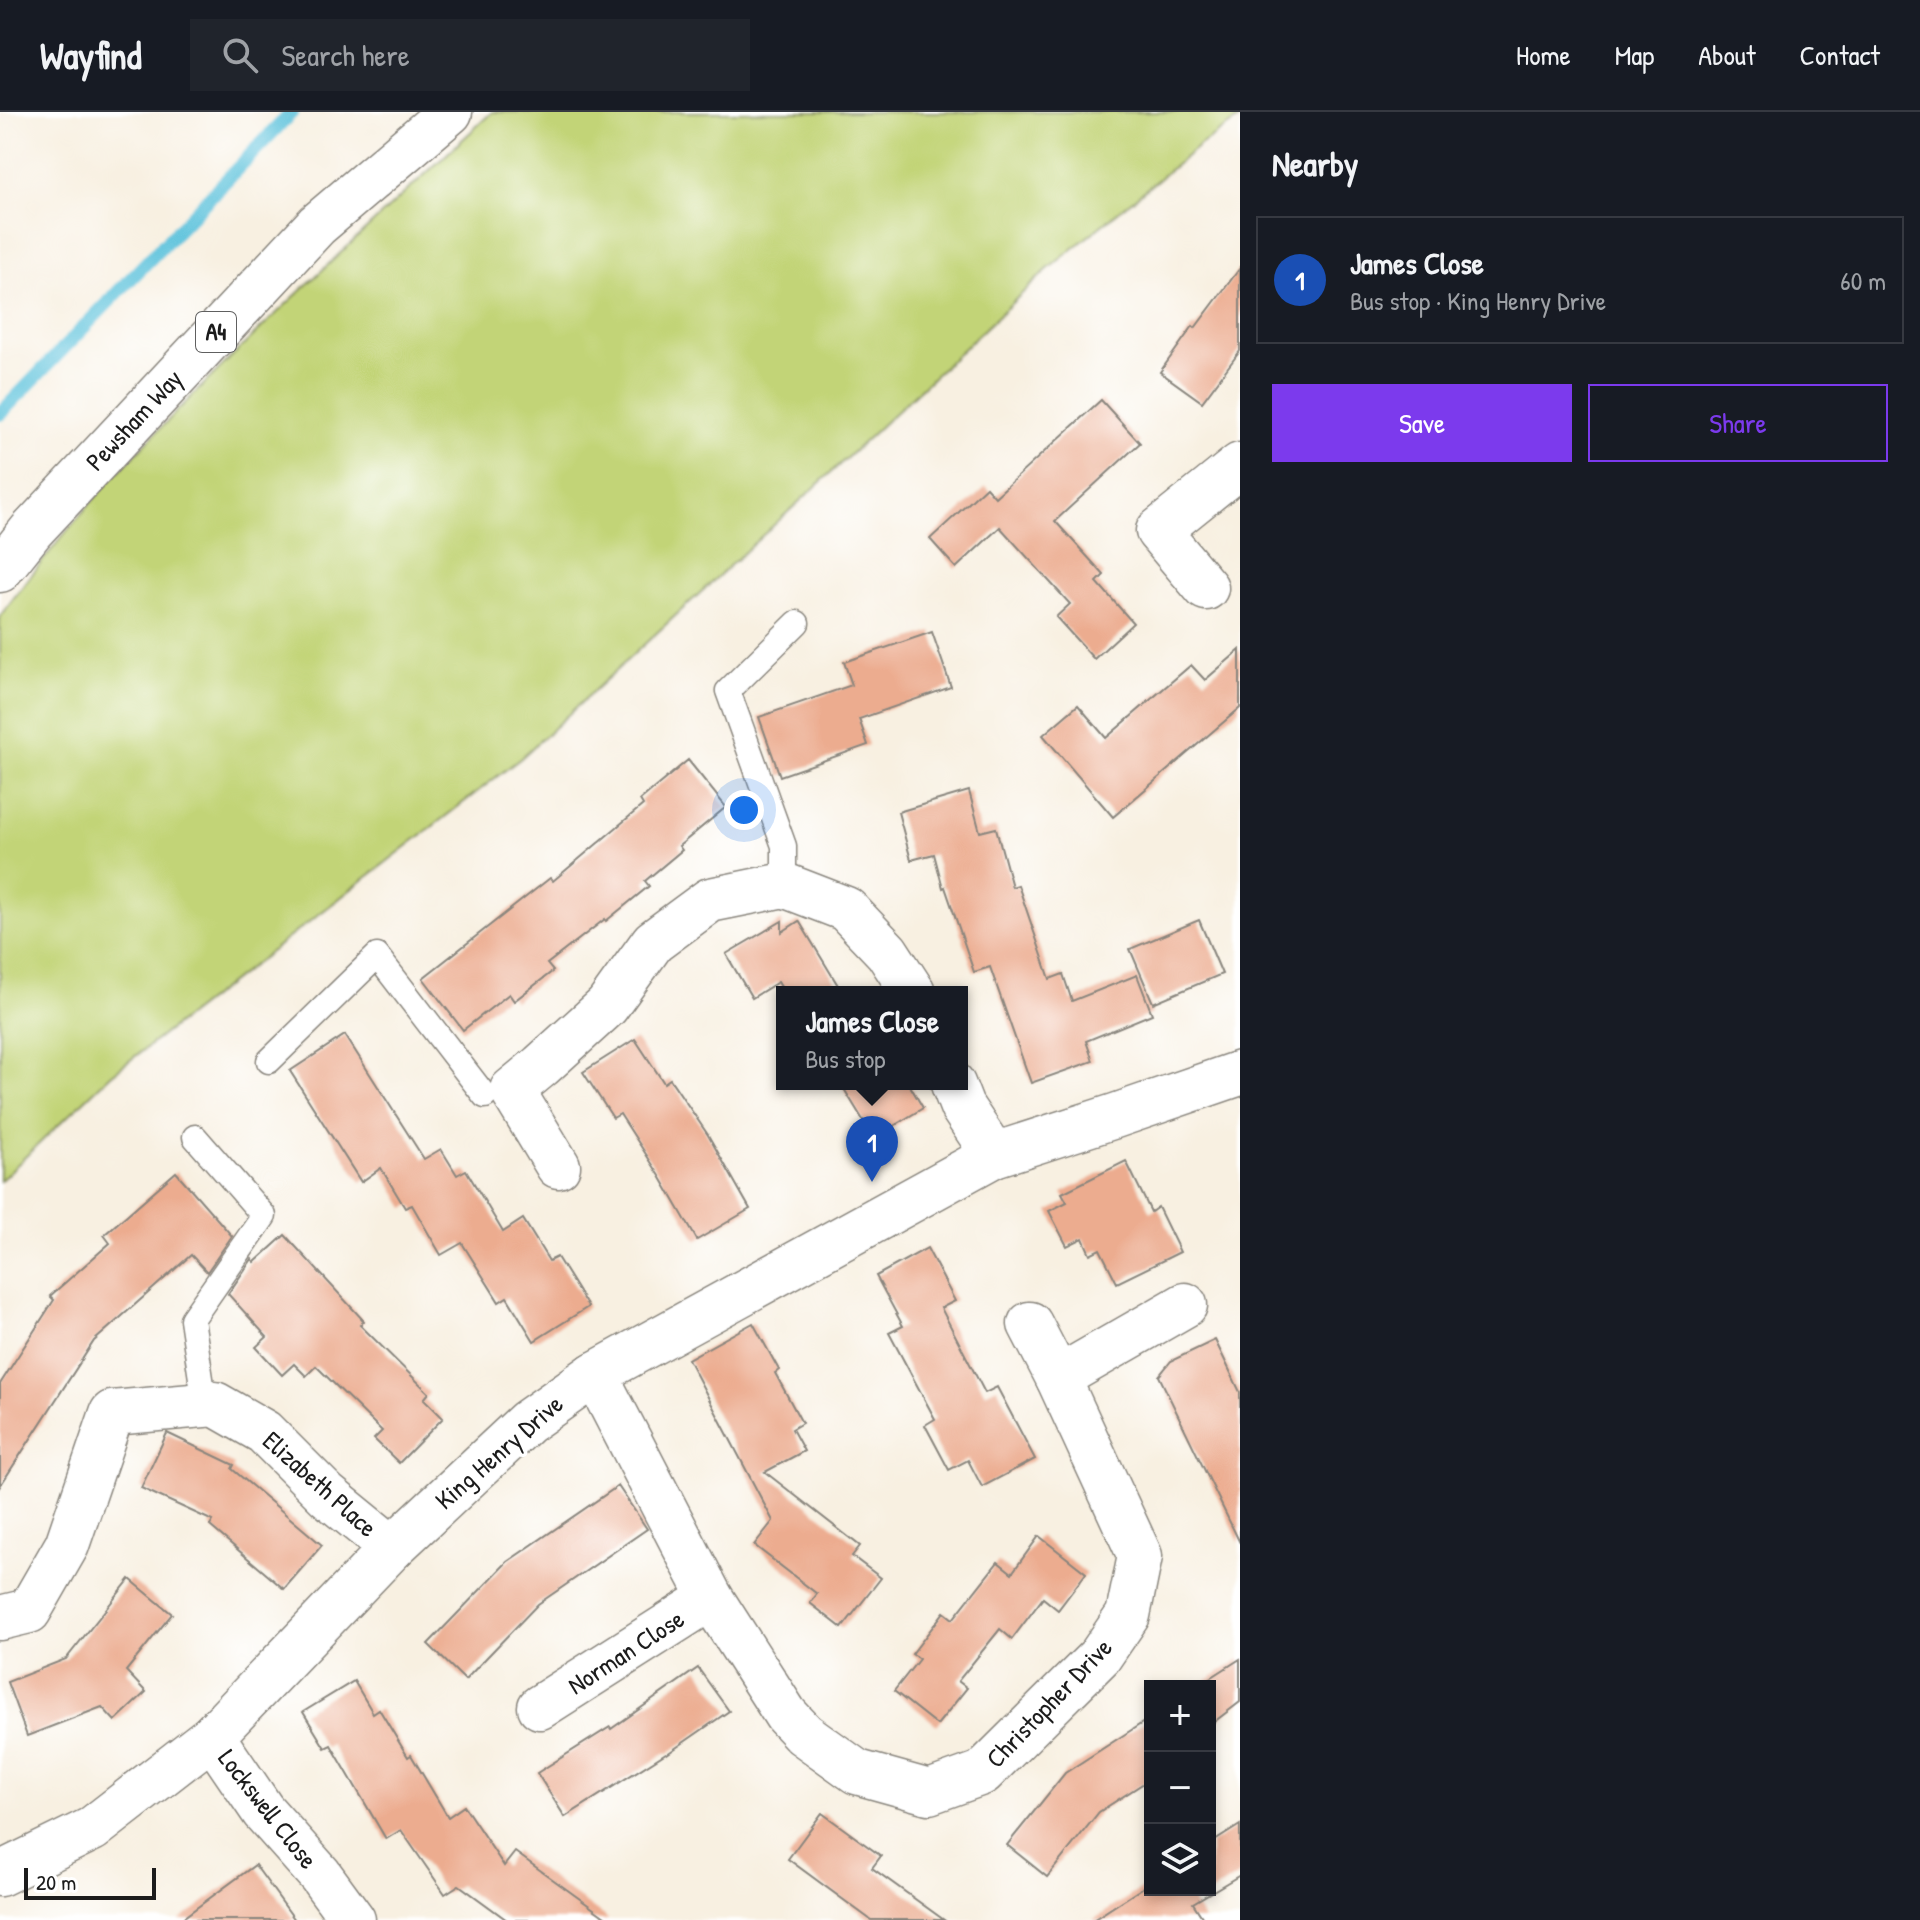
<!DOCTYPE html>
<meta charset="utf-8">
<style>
body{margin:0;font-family:"Patrick Hand",sans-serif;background:#20242c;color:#f1f3f6}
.controls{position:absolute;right:24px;bottom:24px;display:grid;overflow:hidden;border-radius:0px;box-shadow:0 4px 12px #0003}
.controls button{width:72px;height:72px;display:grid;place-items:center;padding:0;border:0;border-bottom:2px solid #363941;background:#171b24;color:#f1f3f6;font:40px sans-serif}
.scale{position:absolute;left:24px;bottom:20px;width:132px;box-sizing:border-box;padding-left:8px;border:4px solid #1c1c1c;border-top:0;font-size:22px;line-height:28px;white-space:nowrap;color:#1c1c1c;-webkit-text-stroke:6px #fff;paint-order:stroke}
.you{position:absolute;left:744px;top:698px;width:28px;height:28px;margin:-20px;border:6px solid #fff;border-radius:50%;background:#1a73e8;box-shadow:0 0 0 12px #1a73e833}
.badge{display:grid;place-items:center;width:52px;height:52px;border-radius:50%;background:#7c3aed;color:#fff;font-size:26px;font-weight:700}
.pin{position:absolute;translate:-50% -66px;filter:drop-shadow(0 2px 4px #0008)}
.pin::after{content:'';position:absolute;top:42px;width:28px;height:24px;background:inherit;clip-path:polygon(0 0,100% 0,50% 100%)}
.popup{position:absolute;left:776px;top:874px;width:192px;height:104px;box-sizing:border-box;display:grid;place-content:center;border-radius:0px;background:#171b24;filter:drop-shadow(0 2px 6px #0005);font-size:26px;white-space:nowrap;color:#9ea1a6}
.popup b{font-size:30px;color:#f1f3f6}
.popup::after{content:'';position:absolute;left:50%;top:100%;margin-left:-16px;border:16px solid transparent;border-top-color:#171b24}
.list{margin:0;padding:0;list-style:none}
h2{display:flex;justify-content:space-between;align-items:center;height:104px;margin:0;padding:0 32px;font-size:34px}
h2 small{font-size:26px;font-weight:400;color:#9ea1a6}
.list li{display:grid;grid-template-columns:52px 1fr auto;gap:24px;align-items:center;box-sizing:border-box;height:128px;margin:0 16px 16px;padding:0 16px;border:2px solid #363941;border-radius:0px}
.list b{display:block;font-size:30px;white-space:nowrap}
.list p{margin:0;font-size:26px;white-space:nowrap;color:#9ea1a6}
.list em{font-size:26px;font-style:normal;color:#9ea1a6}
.actions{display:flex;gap:16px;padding:24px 32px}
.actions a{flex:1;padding:18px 0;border:2px solid #7c3aed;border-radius:0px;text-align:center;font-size:28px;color:#7c3aed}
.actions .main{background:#7c3aed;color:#fff}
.icon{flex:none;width:44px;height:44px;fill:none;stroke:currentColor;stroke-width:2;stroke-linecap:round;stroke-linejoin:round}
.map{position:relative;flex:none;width:1240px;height:1808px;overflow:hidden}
header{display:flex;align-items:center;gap:48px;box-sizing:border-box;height:112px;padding:0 40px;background:#171b24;border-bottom:2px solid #363941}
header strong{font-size:38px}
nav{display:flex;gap:44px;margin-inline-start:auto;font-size:28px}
.search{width:560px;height:72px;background:#20242c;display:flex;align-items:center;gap:20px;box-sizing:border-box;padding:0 28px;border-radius:0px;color:#9ea1a6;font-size:30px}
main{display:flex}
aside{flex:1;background:#171b24}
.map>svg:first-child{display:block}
.green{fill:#c2d477;stroke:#6f784a;stroke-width:2}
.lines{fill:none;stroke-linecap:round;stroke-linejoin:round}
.stream{stroke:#5ec3dc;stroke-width:14}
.building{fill:#ecac8f}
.lane-casing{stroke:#8a867e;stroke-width:27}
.street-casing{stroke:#8a867e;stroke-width:47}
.primary-casing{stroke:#8a867e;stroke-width:47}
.lane{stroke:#fff;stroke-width:24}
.street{stroke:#fff;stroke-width:44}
.primary{stroke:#fff;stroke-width:44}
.labels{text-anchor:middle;stroke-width:7;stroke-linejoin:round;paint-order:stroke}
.shield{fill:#fff;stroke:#606060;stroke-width:2}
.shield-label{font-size:24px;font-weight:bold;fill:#1c1c1c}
.street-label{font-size:26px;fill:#1c1c1c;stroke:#fff}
</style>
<header>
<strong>Wayfind</strong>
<div class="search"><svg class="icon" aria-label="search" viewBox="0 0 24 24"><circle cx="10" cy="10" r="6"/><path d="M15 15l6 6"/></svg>Search here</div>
<nav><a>Home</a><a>Map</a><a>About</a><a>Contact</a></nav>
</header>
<main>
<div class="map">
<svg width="1240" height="1808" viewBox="0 0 1240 1808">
<rect width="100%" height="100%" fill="#fff"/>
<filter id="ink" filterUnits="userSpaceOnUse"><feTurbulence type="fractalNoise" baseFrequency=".0125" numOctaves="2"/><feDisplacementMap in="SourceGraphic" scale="16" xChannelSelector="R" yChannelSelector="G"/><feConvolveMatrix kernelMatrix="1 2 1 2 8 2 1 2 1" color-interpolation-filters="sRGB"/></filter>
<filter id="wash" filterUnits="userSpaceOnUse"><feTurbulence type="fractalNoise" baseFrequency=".006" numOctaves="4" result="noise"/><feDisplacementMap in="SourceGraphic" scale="32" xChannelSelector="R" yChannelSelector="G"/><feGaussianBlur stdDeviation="1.8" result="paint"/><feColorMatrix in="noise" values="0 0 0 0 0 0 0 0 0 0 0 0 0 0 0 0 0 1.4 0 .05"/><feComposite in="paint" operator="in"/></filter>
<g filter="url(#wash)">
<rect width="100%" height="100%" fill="#f8f0e1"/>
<path class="green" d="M492,0H1240V6L1200,33L1047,158L851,342L521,646L111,963L0,1069V504C39,452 80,401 124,354C241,230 368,116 492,0Z"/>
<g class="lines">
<polyline class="stream" points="0,302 292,0"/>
</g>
<g id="blocks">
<g class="building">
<polygon points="1240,156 1240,239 1202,290 1160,260 1193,214 1195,216"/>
<polygon points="1101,288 1140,331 1055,409 1104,463 1097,470 1133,511 1094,547 1056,505 1070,492 1000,415 956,456 930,427 986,375 995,385"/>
<polygon points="932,520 951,575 859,607 868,633 780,664 759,605 852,573 844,550"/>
<polygon points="1240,538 1240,596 1113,705 1043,623 1078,593 1106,626 1191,553 1205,568"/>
<polygon points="688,648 726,695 679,734 682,738 645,769 649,774 606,809 605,807 547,852 553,859 514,889 509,882 463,918 423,866 550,766 553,769 643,693 640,688"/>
<polygon points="969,679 980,720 996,716 1012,775 1018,773 1050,867 1063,862 1072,889 1137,863 1152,902 1086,929 1093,949 1031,971 990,855 974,860 945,775 943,776 934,742 911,748 898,700"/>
<polygon points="1199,808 1222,862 1153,891 1130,837"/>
<polygon points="782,809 782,820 799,809 842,880 784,880 778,870 752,886 726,842"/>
<polygon points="345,923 424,1047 441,1037 457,1063 466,1058 503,1120 523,1107 549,1149 557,1145 588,1195 534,1229 507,1185 499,1190 462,1131 441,1143 412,1093 405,1096 381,1056 361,1070 290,959"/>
<polygon points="635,927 664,971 670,967 708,1023 750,1097 697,1128 660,1064 620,1002 613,1006 583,960"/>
<polygon points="841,972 909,972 923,996 874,1026"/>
<polygon points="1126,1049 1151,1100 1158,1095 1180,1140 1117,1171 1100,1137 1090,1142 1083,1126 1067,1134 1049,1099 1067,1090 1062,1081"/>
<polygon points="176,1060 232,1124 207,1160 191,1143 94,1229 0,1374 0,1272 54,1188 50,1184 110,1131 104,1123"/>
<polygon points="285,1123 364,1209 360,1213 429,1281 424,1287 443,1306 399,1351 374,1327 382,1319 316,1254 306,1264 294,1252 282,1263 256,1235 267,1225 228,1182 252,1147 255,1150"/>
<polygon points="927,1136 955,1189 941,1196 985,1281 997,1275 1035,1347 982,1375 968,1348 949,1358 925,1313 935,1307 889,1221 903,1214 876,1164"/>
<polygon points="753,1211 779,1258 775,1261 802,1311 792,1317 804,1339 765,1360 860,1434 852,1444 881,1466 842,1516 810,1491 817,1482 754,1433 773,1409 688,1247"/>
<polygon points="1215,1228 1240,1280 1240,1431 1159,1264 1171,1249"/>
<polygon points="167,1321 234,1353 232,1357 322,1433 284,1477 210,1414 213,1409 141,1376"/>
<polygon points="618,1374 647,1417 538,1492 465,1568 428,1532 507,1450"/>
<polygon points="1039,1424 1086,1461 1058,1498 1043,1486 1012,1527 1000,1517 958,1569 967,1576 937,1613 894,1579 919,1547 912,1542 944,1500 953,1507 998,1450 1012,1461"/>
<polygon points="130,1467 172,1502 126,1559 146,1580 115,1609 102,1595 27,1624 7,1570 66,1547"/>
<polygon points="1240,1547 1240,1590 1210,1613 1210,1574 1198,1574"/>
<polygon points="698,1556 729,1599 667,1642 666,1641 565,1705 537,1661 610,1615 611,1617"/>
<polygon points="354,1569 373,1601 379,1597 408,1645 411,1643 448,1705 464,1694 504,1754 515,1740 609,1808 507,1808 459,1773 445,1782 401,1718 386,1727 331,1633 325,1636 303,1600"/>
<polygon points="1150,1606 1150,1667 1099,1700 1047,1765 1007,1733 1065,1661"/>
<polygon points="822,1701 881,1744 872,1756 944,1808 871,1808 788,1747"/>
<polygon points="1240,1713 1240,1763 1193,1791 1204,1808 1093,1808 1150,1771 1150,1778 1210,1778 1210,1732"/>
<polygon points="255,1753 295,1808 180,1808"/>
</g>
</g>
</g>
<g filter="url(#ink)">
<use href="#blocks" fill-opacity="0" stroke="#8a867e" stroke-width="2"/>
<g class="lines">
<defs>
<g id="lane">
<polyline points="784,773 784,734 728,579 797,511"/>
<polyline points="269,949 377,844 485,984"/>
<polyline points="195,1025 264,1104 192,1207 205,1293"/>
</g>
<g id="street">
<polyline points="1206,476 1158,419 1240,353"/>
<polyline points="953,972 962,995 994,1043"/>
<polyline points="558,1054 512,978 541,954 607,894 653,830 710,788 784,773 846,797 887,840 913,880"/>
<polyline points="595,1262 711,1486 786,1603 804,1622 857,1660 929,1680 982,1661 1100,1544 1128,1503 1140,1444 1058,1266 1030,1212"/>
<polyline points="1058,1266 1185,1193"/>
<polyline points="0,1506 29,1499 67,1433 112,1301 215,1292 264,1320 327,1383 392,1436"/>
<polyline points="540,1595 711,1486"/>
<polyline points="212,1624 263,1699 320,1763 353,1808"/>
<polyline points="0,1762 92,1717 212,1624 392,1436 527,1310 595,1262 994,1043 1115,1004 1240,961"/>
</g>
<polyline id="primary" points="0,458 31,419 317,113 450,0"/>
</defs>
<use href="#lane" class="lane-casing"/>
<use href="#street" class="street-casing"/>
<use href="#primary" class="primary-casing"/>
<use href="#lane" class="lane"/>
<use href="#street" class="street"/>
<use href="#primary" class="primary"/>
</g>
</g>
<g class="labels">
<rect class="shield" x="196" y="200" width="40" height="40" rx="6"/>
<g class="shield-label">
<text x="216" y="228">A4</text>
</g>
<g class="street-label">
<text transform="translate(134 308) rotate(-47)" y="9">Pewsham Way</text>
<text transform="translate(499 1340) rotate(-41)" y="9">King Henry Drive</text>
<text transform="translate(320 1372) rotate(42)" y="9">Elizabeth Place</text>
<text transform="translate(626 1540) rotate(-33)" y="9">Norman Close</text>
<text transform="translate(1049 1591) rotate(-46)" y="9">Christopher Drive</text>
<text transform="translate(268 1697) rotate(52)" y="9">Lockswell Close</text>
</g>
</g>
</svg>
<div class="controls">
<button>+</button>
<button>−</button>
<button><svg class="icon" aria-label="layers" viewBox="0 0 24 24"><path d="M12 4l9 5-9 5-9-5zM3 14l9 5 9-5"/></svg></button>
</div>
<div class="scale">20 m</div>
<div class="you"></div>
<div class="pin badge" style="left:872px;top:1070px;background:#1a4fb4">1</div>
<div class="popup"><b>James Close</b>Bus stop</div>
</div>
<aside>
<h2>Nearby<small></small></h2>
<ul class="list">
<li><span class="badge" style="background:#1a4fb4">1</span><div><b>James Close</b><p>Bus stop · King Henry Drive</p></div><em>60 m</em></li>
</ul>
<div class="actions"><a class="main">Save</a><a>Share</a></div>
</aside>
</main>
